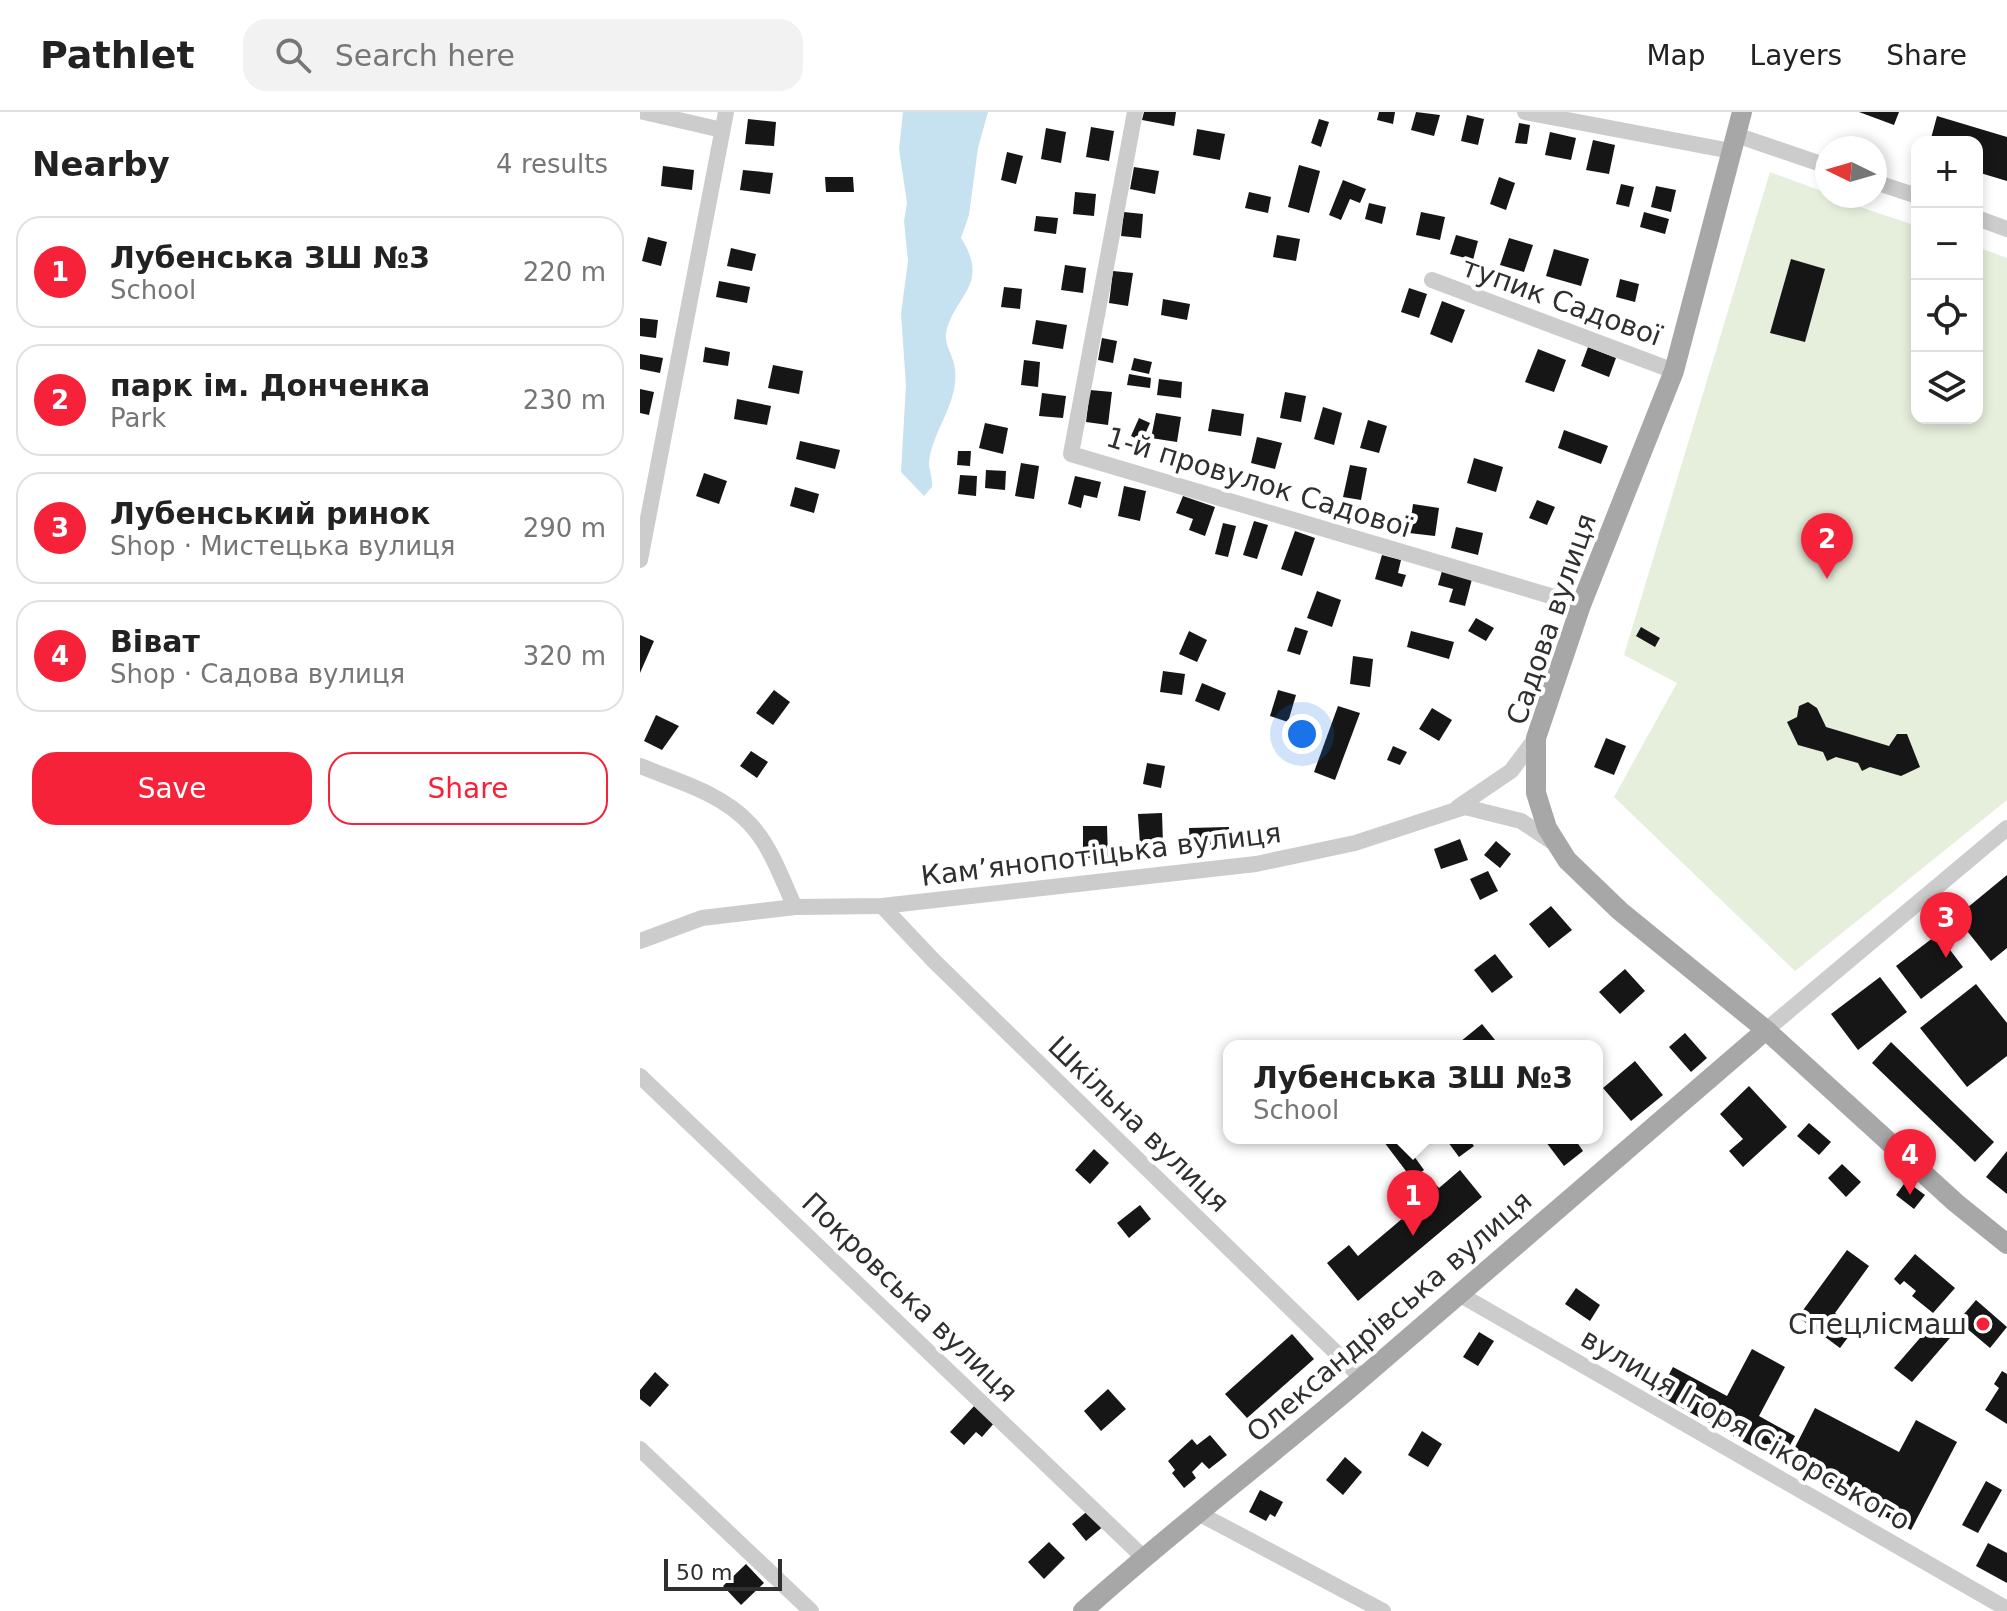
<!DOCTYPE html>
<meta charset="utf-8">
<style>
body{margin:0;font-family:"DejaVu Sans",sans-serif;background:#f2f2f2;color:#222}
.controls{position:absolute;right:24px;top:24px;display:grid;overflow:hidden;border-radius:16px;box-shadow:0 4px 12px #0003}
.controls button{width:72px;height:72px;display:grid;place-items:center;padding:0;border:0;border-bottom:2px solid #e0e0e0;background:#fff;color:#222;font:40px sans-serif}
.compass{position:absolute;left:1175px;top:24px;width:72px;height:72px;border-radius:50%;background:#fff;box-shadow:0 4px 12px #0003;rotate:275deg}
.scale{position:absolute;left:24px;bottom:20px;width:118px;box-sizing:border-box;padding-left:8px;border:4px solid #2f2f2f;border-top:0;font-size:22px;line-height:28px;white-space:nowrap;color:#2f2f2f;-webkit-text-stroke:6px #fff;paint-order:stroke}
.you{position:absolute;left:662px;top:622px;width:28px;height:28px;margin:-20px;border:6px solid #fff;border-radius:50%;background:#1a73e8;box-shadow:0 0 0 12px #1a73e833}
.badge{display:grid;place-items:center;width:52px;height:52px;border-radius:50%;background:#f52239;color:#fff;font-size:26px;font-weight:700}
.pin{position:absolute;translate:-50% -66px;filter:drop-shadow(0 2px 4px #0008)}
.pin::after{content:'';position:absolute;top:42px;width:28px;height:24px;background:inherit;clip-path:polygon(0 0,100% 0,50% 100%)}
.popup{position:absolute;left:583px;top:928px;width:380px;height:104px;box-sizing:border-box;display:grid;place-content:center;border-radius:16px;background:#fff;filter:drop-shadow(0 2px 6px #0005);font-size:26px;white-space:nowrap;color:#767676}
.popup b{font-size:30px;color:#222}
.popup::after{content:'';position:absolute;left:50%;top:100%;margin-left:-16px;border:16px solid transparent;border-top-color:#fff}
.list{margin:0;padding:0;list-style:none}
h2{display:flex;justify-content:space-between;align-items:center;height:104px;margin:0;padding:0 32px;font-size:34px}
h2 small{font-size:26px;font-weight:400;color:#767676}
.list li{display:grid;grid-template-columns:52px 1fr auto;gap:24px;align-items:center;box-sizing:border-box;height:112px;margin:0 16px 16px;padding:0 16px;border:2px solid #e0e0e0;border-radius:24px}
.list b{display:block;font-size:30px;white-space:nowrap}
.list p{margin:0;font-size:26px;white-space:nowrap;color:#767676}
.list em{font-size:26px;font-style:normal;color:#767676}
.actions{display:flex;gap:16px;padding:24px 32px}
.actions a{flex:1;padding:18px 0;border:2px solid #f52239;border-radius:24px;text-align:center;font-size:28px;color:#f52239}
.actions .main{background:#f52239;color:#fff}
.icon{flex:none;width:44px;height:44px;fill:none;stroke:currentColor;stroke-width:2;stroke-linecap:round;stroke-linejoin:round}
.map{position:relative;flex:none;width:1367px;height:1499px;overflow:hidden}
header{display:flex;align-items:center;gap:48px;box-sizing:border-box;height:112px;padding:0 40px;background:#fff;border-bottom:2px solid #e0e0e0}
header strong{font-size:38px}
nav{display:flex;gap:44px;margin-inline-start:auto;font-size:28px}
.search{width:560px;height:72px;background:#f2f2f2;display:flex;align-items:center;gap:20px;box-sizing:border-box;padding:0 28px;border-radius:24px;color:#767676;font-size:30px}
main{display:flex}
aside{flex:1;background:#fff}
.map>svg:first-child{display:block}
.green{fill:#e6eedc}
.water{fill:#c6e1ef}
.building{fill:#161616}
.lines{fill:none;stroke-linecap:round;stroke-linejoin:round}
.minor{stroke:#ccc;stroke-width:16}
.major{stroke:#a7a7a7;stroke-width:20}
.poi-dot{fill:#f52239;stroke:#fff;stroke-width:3}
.labels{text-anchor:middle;stroke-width:8;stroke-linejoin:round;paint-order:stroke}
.street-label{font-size:28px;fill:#2f2f2f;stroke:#fff}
.poi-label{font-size:28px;fill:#2f2f2f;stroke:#fff;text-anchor:end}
</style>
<header>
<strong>Pathlet</strong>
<div class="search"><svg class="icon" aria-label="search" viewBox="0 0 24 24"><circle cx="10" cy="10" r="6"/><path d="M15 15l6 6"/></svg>Search here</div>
<nav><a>Map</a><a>Layers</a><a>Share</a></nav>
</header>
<main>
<aside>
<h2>Nearby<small>4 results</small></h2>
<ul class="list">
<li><span class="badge">1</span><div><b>Лубенська ЗШ №3</b><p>School</p></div><em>220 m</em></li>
<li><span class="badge">2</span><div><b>парк ім. Донченка</b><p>Park</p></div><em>230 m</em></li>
<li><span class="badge">3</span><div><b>Лубенський ринок</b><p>Shop · Мистецька вулиця</p></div><em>290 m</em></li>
<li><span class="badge">4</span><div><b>Віват</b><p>Shop · Садова вулиця</p></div><em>320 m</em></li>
</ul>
<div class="actions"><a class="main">Save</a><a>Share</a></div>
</aside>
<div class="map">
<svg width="1367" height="1499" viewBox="0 0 1367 1499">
<rect width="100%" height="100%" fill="#fff"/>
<polygon class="green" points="1130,60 1187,81 1187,84 1277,114 1277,306 1337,306 1337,135 1367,146 1367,688 1155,859 974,685 1037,571 984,543"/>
<path class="water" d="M263,0H348L338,36L329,103L321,126C351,173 314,183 306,221C304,233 314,245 315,257C319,291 292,319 289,351C289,358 293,366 292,375L284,384L261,360L266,273L261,202L268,149L264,109L267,91L259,37Z"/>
<g class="building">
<polygon points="504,0 536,0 534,14 502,8"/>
<polygon points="739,0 755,0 753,12 737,8"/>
<polygon points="776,0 800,3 794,24 771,18"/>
<polygon points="1219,0 1259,0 1254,13"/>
<polygon points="827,3 844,7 838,33 821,29"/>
<polygon points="1297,4 1367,25 1367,69 1337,60 1337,30 1290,30"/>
<polygon points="108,7 136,10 134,34 105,32"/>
<polygon points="679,7 689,10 681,35 671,31"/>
<polygon points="879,11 890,13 887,32 875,31"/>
<polygon points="451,15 474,19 469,49 446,45"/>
<polygon points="406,16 426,20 421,51 401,47"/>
<polygon points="557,17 585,22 580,48 553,43"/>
<polygon points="910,20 936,26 931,48 905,43"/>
<polygon points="953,28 975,33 969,62 946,58"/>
<polygon points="367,40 383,44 376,72 361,68"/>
<polygon points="659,53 680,59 669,101 648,95"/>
<polygon points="23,54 54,58 52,78 21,74"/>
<polygon points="494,55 519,59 515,82 490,77"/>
<polygon points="103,58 133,61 130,82 100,78"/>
<polygon points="185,65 213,65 214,80 186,80"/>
<polygon points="859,65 875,71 866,98 850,92"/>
<polygon points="703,68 726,77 720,91 710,87 701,108 689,103"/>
<polygon points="981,72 994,75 989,95 976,92"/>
<polygon points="1016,74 1036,78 1031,100 1011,95"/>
<polygon points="435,80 456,82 454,104 433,102"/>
<polygon points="609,80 631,85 628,101 605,96"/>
<polygon points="729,91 746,95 742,112 725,107"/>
<polygon points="484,100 503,102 501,126 481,124"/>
<polygon points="781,100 805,105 800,128 776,123"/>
<polygon points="1004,100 1029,107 1025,122 1000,115"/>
<polygon points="396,104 418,106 416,122 394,119"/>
<polygon points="637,123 660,127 656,149 633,145"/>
<polygon points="816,123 838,129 833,148 810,142"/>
<polygon points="8,125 27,130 21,154 2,149"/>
<polygon points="869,126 893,133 884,160 860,153"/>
<polygon points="91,136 116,142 112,159 87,154"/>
<polygon points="914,137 949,147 941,174 906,164"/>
<polygon points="1151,147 1185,157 1165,230 1130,221"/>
<polygon points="425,153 446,156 443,181 421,178"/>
<polygon points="473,159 493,161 488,194 469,191"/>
<polygon points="980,167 999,172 995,190 976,185"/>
<polygon points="79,169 110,175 107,191 76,185"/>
<polygon points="364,175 382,177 380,197 361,195"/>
<polygon points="769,176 787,182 779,206 761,200"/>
<polygon points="523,187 550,192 547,208 521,203"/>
<polygon points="802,189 825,198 812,231 790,222"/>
<polygon points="0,206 18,208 16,226 0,224"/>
<polygon points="396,208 427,213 423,237 392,232"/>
<polygon points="462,226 477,229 473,251 458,248"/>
<polygon points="65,235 90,240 88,254 63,250"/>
<polygon points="948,235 976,246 969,265 941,254"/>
<polygon points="898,237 926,248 914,280 885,270"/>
<polygon points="0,242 23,246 20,261 0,257"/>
<polygon points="494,246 512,250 509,262 491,258"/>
<polygon points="384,248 400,250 398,275 381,273"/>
<polygon points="133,253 163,259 159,282 128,276"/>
<polygon points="489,262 511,266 510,276 487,273"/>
<polygon points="519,267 542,270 541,286 517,283"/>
<polygon points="0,277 14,280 9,303 0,301"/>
<polygon points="450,278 472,280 468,313 446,310"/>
<polygon points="645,280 666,284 661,310 640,306"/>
<polygon points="402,281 426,284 423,306 399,304"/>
<polygon points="97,287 131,294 127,313 94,307"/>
<polygon points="683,295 702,301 694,333 674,327"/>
<polygon points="572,297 604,302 601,324 568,319"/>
<polygon points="516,301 541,305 537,330 511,326"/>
<polygon points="499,306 510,311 502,329 491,324"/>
<polygon points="728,308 747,314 739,341 720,336"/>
<polygon points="345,311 368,316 363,342 339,336"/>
<polygon points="924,318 968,334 961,352 918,336"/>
<polygon points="617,325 642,331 635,357 611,351"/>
<polygon points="160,329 200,338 195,357 156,347"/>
<polygon points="318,339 331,339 330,354 317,353"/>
<polygon points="834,346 863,355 856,380 827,371"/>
<polygon points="381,351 399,354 394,387 375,384"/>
<polygon points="710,353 727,356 721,388 703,385"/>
<polygon points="346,358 366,359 365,378 345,376"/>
<polygon points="64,361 87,369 79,392 56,384"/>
<polygon points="320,363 337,364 336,384 318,382"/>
<polygon points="435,364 461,370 457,386 444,383 441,396 428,392"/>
<polygon points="484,374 506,379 500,409 478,404"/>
<polygon points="155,375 179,382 174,401 150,394"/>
<polygon points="543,384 575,395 565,424 549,418 553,407 536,401"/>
<polygon points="897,388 915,395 907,413 889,406"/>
<polygon points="773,392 799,396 795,424 769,421"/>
<polygon points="614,409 628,413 617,447 603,443"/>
<polygon points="583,411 596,414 588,445 575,442"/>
<polygon points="816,415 843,421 838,443 811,436"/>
<polygon points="655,419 675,426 662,464 641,457"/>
<polygon points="742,443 761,448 758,461 766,463 762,475 735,467"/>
<polygon points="802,459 832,467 825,494 809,490 813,477 798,473"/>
<polygon points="677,479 701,488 692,515 667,506"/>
<polygon points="836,506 854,516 846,529 828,519"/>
<polygon points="655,515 668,519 660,543 647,539"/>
<polygon points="1001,515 1020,526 1015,535 996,524"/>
<polygon points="549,519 567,528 557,550 539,542"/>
<polygon points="771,519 814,530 809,547 767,535"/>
<polygon points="0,523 14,529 0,561"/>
<polygon points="713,544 733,547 730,575 710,572"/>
<polygon points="523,559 545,562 542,583 520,580"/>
<polygon points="562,571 586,581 579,599 555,589"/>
<polygon points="134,578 150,590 133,613 116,601"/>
<polygon points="638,578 656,583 648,610 630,604"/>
<polygon points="1168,590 1177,596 1186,615 1249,634 1257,622 1267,622 1280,655 1261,664 1230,655 1222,659 1218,651 1196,645 1187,649 1183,640 1158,633 1147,610 1157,605 1159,594"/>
<polygon points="698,594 720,601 695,668 674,660"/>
<polygon points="792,596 812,608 799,629 779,617"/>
<polygon points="16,603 39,614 22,638 4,629"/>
<polygon points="966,626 986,634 974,663 954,655"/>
<polygon points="753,634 767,640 760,653 747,648"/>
<polygon points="111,639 128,650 117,666 100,654"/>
<polygon points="507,651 525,654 521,676 503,672"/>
<polygon points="522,701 523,732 500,733 498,702"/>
<polygon points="443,714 467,714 468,746 443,746"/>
<polygon points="589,715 590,733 550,734 549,716"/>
<polygon points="820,727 828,748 801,757 794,737"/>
<polygon points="856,729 871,742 860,756 844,743"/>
<polygon points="848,759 858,779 840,788 830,767"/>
<polygon points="1367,763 1367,836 1351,849 1316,805"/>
<polygon points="911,794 932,818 909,836 889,812"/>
<polygon points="1298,822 1323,855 1281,887 1256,854"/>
<polygon points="855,842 873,865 852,881 834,858"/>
<polygon points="985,857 1005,879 980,902 959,880"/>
<polygon points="1240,865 1267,900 1218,938 1191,902"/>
<polygon points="1336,872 1367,911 1367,944 1327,975 1280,916"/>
<polygon points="842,912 860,934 815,934"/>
<polygon points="1045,921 1067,946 1051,960 1029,935"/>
<polygon points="1251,930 1354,1030 1335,1050 1232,951"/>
<polygon points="995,949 1023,983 991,1009 963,976"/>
<polygon points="1109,974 1147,1015 1103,1055 1089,1039 1103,1027 1080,1002"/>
<polygon points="1169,1011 1191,1030 1179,1043 1157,1024"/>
<polygon points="741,1026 761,1026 784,1058 772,1067"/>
<polygon points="805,1026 828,1026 834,1034 819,1045"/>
<polygon points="903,1026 934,1026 943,1039 924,1054"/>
<polygon points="454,1037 469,1051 450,1072 435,1058"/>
<polygon points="1367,1039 1367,1082 1346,1065"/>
<polygon points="1202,1052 1221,1070 1206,1085 1188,1066"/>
<polygon points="820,1058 842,1085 718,1189 687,1151 709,1133 718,1144 763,1106 756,1097 791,1067 799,1076"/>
<polygon points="1266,1069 1285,1083 1274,1097 1256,1083"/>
<polygon points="500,1093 511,1107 489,1126 477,1111"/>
<polygon points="1207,1138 1229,1154 1195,1201 1215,1216 1200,1236 1158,1205"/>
<polygon points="1275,1142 1315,1176 1293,1201 1272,1184 1276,1179 1264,1169 1260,1173 1254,1167"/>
<polygon points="936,1176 960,1193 950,1209 925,1192"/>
<polygon points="1336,1188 1367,1215 1350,1236 1318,1209"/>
<polygon points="1293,1211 1310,1226 1272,1270 1254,1256"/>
<polygon points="839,1220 854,1229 838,1254 823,1245"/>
<polygon points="652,1222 674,1247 607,1306 585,1282"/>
<polygon points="1112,1237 1145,1255 1119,1304 1155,1324 1141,1350 1018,1283 1033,1255 1087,1284"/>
<polygon points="1362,1259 1367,1262 1367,1312 1345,1298 1359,1276 1354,1272"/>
<polygon points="15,1260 29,1273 10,1295 0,1287 0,1278"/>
<polygon points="468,1277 486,1297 461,1319 444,1299"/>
<polygon points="336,1292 355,1310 342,1325 336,1320 324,1333 310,1320"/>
<polygon points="1175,1296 1259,1340 1276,1308 1317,1330 1271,1418 1146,1353"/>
<polygon points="782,1319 802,1332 788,1355 768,1343"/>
<polygon points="570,1323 587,1343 569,1357 562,1350 552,1360 556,1366 544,1376 532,1361 535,1358 528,1349 552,1327 557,1333"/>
<polygon points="705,1345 722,1360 703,1383 686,1368"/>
<polygon points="1346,1369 1362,1378 1338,1421 1322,1413"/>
<polygon points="620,1378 643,1390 635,1405 630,1402 626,1409 609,1400"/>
<polygon points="451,1396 465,1413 446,1429 432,1412"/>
<polygon points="409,1430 425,1446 404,1467 388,1450"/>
<polygon points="1348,1431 1367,1441 1367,1471 1336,1454"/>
<polygon points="106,1452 124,1471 101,1493 83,1474"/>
</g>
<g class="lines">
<g class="minor">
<polyline points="4,0 82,18"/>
<polyline points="495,0 431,342 941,493"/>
<polyline points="885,0 1091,39"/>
<polyline points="1096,23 1187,54"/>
<polyline points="1235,70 1277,84"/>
<polyline points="1337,106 1367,117"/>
<polyline points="792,168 1034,259"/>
<polyline points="0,448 86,0"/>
<path d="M0,654C37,669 82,681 110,712C131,734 142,768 155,795"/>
<polyline points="818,695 871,659 896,626"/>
<polyline points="242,794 294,849 722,1266"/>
<polyline points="0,829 62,806 155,795 242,794 616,752 715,731 825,695 881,709 914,731"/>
<polyline points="1126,918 1367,716"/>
<polyline points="0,964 503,1445"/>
<polyline points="819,1182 1367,1497"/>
<polyline points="0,1337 171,1499"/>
<polyline points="560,1402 743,1499"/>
</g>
<g class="major">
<polyline points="1102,0 1034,259 941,493 896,626 896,681 907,716 927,748 980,799 1126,918 1316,1091 1367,1132"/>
<path d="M443,1499C533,1418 630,1345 722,1266C857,1151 991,1033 1126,918"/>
</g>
</g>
<circle class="poi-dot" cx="1343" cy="1212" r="8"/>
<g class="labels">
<g class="street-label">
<text transform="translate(922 189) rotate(20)" y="10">тупик Садової</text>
<text transform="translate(619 370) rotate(17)" y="10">1-й провулок Садової</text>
<text transform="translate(911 507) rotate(-71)" y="10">Садова вулиця</text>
<text transform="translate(461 742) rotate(-7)" y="10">Камʼянопотіцька вулиця</text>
<text transform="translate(499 1012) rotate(44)" y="10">Шкільна вулиця</text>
<text transform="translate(270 1185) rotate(44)" y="10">Покровська вулиця</text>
<text transform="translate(749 1204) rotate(-41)" y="10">Олександрівська вулиця</text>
<text transform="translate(1106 1317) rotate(30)" y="10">вулиця Ігоря Сікорського</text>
</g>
<g class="poi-label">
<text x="1327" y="1222">Спецлісмаш</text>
</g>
</g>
</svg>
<div class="controls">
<button>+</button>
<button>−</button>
<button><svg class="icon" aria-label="locate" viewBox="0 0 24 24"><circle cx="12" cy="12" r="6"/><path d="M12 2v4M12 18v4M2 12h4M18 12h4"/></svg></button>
<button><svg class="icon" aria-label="layers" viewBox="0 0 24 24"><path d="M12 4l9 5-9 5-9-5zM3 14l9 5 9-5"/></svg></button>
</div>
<svg class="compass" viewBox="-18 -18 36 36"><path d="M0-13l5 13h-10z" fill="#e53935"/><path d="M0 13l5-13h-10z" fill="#767676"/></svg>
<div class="scale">50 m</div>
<div class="you"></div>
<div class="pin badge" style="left:773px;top:1124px">1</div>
<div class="popup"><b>Лубенська ЗШ №3</b>School</div>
<div class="pin badge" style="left:1187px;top:467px">2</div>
<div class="pin badge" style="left:1306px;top:846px">3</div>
<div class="pin badge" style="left:1270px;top:1083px">4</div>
</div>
</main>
